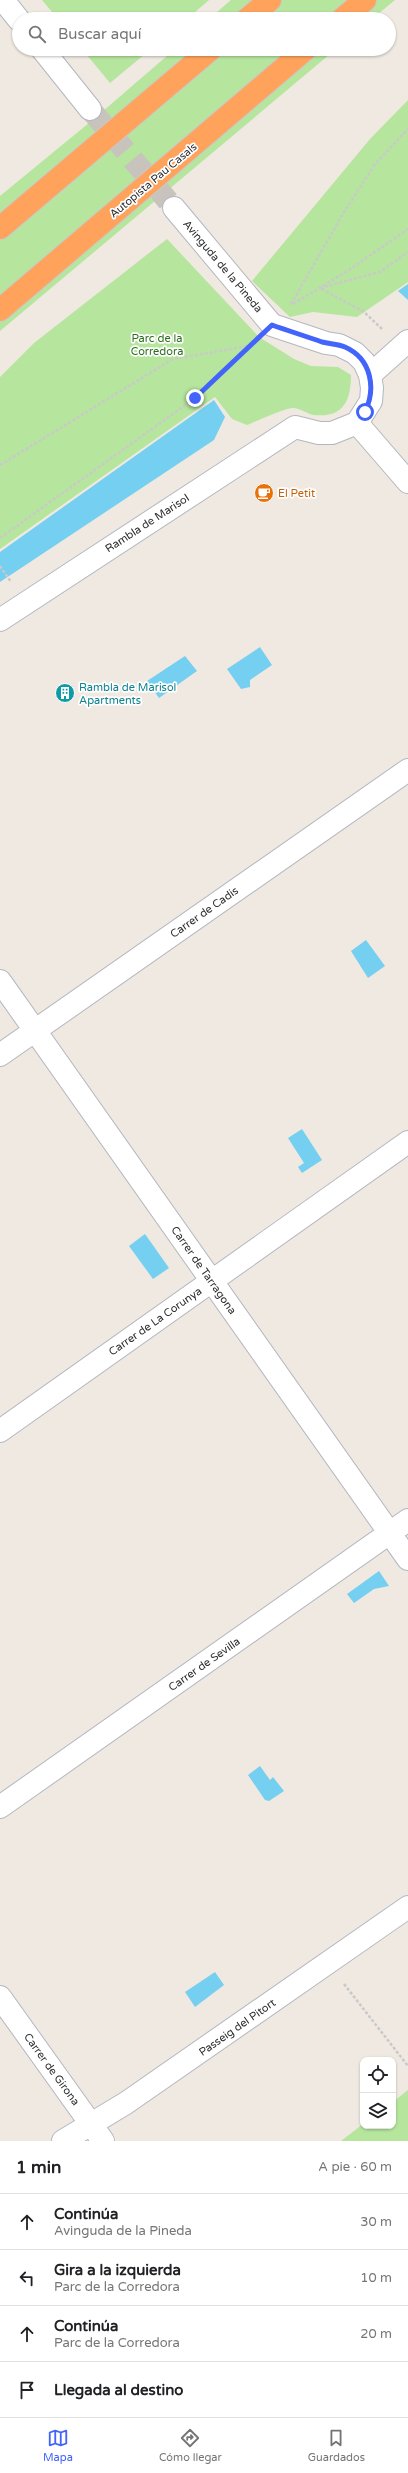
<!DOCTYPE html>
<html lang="es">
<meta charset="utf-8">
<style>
body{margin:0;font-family:"Varela Round",sans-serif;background:#f2f2f2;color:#202124}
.controls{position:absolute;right:12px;bottom:12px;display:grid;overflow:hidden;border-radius:8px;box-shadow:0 1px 3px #0004}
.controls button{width:36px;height:36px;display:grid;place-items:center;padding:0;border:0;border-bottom:1px solid #e0e0e0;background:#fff;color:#202124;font:20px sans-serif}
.stop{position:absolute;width:12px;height:12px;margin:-9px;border:3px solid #4264fb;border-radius:50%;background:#fff}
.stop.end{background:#4264fb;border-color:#fff;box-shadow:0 1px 4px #0008}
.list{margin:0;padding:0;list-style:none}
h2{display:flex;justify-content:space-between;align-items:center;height:52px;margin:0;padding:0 16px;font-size:17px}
h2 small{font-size:13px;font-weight:400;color:#757577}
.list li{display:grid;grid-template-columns:26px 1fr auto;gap:12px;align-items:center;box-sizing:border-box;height:56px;padding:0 16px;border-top:1px solid #e0e0e0}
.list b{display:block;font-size:15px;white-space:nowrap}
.list p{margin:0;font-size:13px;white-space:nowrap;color:#757577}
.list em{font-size:13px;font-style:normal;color:#757577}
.icon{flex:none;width:22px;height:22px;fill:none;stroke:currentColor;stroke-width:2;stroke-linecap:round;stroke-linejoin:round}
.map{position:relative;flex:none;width:408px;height:2141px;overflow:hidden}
.search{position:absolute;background:#fff;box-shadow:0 1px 3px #0004;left:12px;right:12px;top:12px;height:44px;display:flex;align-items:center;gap:10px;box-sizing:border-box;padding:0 14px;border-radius:22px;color:#757577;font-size:15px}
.sheet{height:276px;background:#fff}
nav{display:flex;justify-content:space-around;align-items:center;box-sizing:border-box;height:56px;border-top:1px solid #e0e0e0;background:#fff;font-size:11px;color:#757577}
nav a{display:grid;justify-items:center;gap:2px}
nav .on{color:#4264fb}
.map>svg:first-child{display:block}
.green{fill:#b6e59e}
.water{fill:#75cff0}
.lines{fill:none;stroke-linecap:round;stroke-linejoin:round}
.minor-tunnel{stroke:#c8c4bd;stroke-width:22;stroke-dasharray:22 11;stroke-linecap:butt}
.minor-casing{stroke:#b4b7c1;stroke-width:24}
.motorway-casing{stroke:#c9c9c9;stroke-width:24}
.path{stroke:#c9c9c9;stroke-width:2.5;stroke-dasharray:3 2;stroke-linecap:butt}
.minor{stroke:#fff;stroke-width:22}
.motorway{stroke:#ffa35c;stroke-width:22}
.route{stroke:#4264fb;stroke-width:5}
.labels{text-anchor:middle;stroke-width:3.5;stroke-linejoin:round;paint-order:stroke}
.street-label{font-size:11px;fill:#2e2e2e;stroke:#fff}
.park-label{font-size:11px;fill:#2c6e1b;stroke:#fff}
.food-label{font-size:11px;fill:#c56008;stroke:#fff;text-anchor:start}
.culture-label{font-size:11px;fill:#0d838f;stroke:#fff;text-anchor:start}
</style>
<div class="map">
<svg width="408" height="2141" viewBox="0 0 408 2141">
<rect width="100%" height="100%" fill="#efe9e1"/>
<g class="green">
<polygon points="42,0 209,0 187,19 58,19"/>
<polygon points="231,0 395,0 372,19 209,19"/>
<polygon points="82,49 151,49 110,83"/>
<polygon points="175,49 336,49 0,331 0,196 95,118"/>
<polygon points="408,100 408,282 357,317 313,312 290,317 252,281 370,139"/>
<path d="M167,239L259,337L294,359L311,366L338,367L351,375C351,401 343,418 314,415C307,414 300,408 293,408C285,408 257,421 247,425L232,419L215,397L0,549V377L34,343Z"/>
<polygon points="408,2090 408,2141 341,2141 363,2124 363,2126 393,2126 393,2102"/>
</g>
<g class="water">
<polygon points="408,284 408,300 398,291"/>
<polygon points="214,400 225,417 214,440 0,582 0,552"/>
<polygon points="260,647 272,665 250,680 250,687 241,689 227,669"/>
<polygon points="185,656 197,671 159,698 147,681"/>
<polygon points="366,940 385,966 368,978 351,951"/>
<polygon points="302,1129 322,1160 302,1173 298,1167 304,1163 288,1138"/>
<polygon points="145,1234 169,1268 153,1279 129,1246"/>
<polygon points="379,1571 389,1586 374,1589 354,1603 347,1594"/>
<polygon points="260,1766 270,1780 273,1777 284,1791 269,1801 265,1800 248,1775"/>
<polygon points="215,1972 224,1985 195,2007 185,1992"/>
</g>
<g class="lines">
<polyline class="minor-tunnel" points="90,109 174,208"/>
<defs>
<g id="minor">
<polyline points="3,0 19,20"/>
<polyline points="42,49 90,109"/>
<polyline points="370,375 408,341"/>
<polyline points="357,423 408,482"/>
<polyline points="0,620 295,427 319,433 332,433 357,423 371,401 372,388 370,375 364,362 355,353 339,345 326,343 272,325 174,208"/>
<polyline points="0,981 408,1559"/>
<polyline points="0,1055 408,770"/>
<polyline points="0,1431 408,1142"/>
<polyline points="0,1807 408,1520"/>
<polyline points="0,1997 103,2141"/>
<polyline points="63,2141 126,2103 408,1907"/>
</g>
<g id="motorway">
<polyline points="247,19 270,0"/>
<polyline points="342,19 365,0"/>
<polyline points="0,228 211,49"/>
<polyline points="0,310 306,49"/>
</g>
</defs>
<use href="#minor" class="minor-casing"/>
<use href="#motorway" class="motorway-casing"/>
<g class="path">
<polyline points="291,304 343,214 375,164 408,129"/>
<polyline points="293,304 349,270 408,229"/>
<polyline points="382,329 364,312 320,288 380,272 408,252"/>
<polyline points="0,465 173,359 248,346 195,398 0,538"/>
<polyline points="0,566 11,582"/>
<polyline points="344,1984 408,2066"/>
</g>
<use href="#minor" class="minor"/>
<use href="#motorway" class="motorway"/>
</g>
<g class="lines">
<path class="route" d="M195,398L272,325C289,331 305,336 322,342C330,344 338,344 345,347C372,359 376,389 365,412"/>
</g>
<defs>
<symbol id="cafe-disc" viewBox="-11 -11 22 22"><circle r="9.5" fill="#e8710a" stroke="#fff"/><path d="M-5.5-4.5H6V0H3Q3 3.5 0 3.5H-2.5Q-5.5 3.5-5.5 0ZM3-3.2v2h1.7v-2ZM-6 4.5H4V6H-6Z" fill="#fff"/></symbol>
<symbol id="building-disc" viewBox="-11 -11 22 22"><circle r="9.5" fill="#0f9aa8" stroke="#fff"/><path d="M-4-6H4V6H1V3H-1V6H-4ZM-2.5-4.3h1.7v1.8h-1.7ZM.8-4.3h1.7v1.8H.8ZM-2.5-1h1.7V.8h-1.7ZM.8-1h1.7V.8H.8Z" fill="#fff"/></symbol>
</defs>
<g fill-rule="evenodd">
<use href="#cafe-disc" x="253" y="482" width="22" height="22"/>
<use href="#building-disc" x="54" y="682" width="22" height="22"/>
</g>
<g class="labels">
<g class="street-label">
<text transform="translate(153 180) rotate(-40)" y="4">Autopista Pau Casals</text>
<text transform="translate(223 266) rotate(50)" y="4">Avinguda de la Pineda</text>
<text transform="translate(147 523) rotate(-33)" y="4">Rambla de Marisol</text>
<text transform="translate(204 912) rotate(-35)" y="4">Carrer de Cadis</text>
<text transform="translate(204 1270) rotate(55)" y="4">Carrer de Tarragona</text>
<text transform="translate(155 1321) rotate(-35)" y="4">Carrer de La Corunya</text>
<text transform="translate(204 1664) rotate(-35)" y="4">Carrer de Sevilla</text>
<text transform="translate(237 2027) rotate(-35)" y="4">Passeig del Pitort</text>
<text transform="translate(52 2069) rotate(54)" y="4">Carrer de Girona</text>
</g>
<g class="park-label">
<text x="157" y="342">Parc de la<tspan x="157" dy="13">Corredora</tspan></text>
</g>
<g class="food-label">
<text x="278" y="497">El Petit</text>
</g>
<g class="culture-label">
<text x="79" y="691">Rambla de Marisol<tspan x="79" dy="13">Apartments</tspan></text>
</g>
</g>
</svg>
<div class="controls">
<button><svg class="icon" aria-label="locate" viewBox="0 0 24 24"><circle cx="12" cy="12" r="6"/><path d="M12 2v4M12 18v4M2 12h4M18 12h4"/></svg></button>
<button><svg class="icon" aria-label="layers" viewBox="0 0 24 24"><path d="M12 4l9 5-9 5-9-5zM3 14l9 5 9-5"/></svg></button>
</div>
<div class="stop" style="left:365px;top:412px"></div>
<div class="stop end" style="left:195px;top:398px"></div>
<div class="search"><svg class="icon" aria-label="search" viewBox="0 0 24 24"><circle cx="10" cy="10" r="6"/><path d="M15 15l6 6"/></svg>Buscar aquí</div>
</div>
<section class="sheet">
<h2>1 min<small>A pie · 60 m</small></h2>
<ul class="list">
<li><svg class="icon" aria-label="ahead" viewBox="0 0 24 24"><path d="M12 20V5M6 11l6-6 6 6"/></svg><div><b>Continúa</b><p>Avinguda de la Pineda</p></div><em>30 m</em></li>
<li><svg class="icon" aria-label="left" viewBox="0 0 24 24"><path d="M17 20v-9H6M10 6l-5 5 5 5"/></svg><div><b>Gira a la izquierda</b><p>Parc de la Corredora</p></div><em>10 m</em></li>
<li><svg class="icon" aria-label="ahead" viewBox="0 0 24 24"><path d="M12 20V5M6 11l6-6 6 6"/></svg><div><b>Continúa</b><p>Parc de la Corredora</p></div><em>20 m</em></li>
<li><svg class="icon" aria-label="arrive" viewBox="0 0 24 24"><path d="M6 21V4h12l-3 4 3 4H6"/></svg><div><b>Llegada al destino</b></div></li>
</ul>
</section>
<nav>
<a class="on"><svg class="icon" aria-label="map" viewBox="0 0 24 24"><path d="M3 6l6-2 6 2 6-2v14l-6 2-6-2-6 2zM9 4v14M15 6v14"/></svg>Mapa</a>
<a><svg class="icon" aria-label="directions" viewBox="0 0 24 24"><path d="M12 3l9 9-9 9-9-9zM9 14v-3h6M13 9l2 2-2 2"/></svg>Cómo llegar</a>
<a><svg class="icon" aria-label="saved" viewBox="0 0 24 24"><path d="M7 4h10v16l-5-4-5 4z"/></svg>Guardados</a>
</nav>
